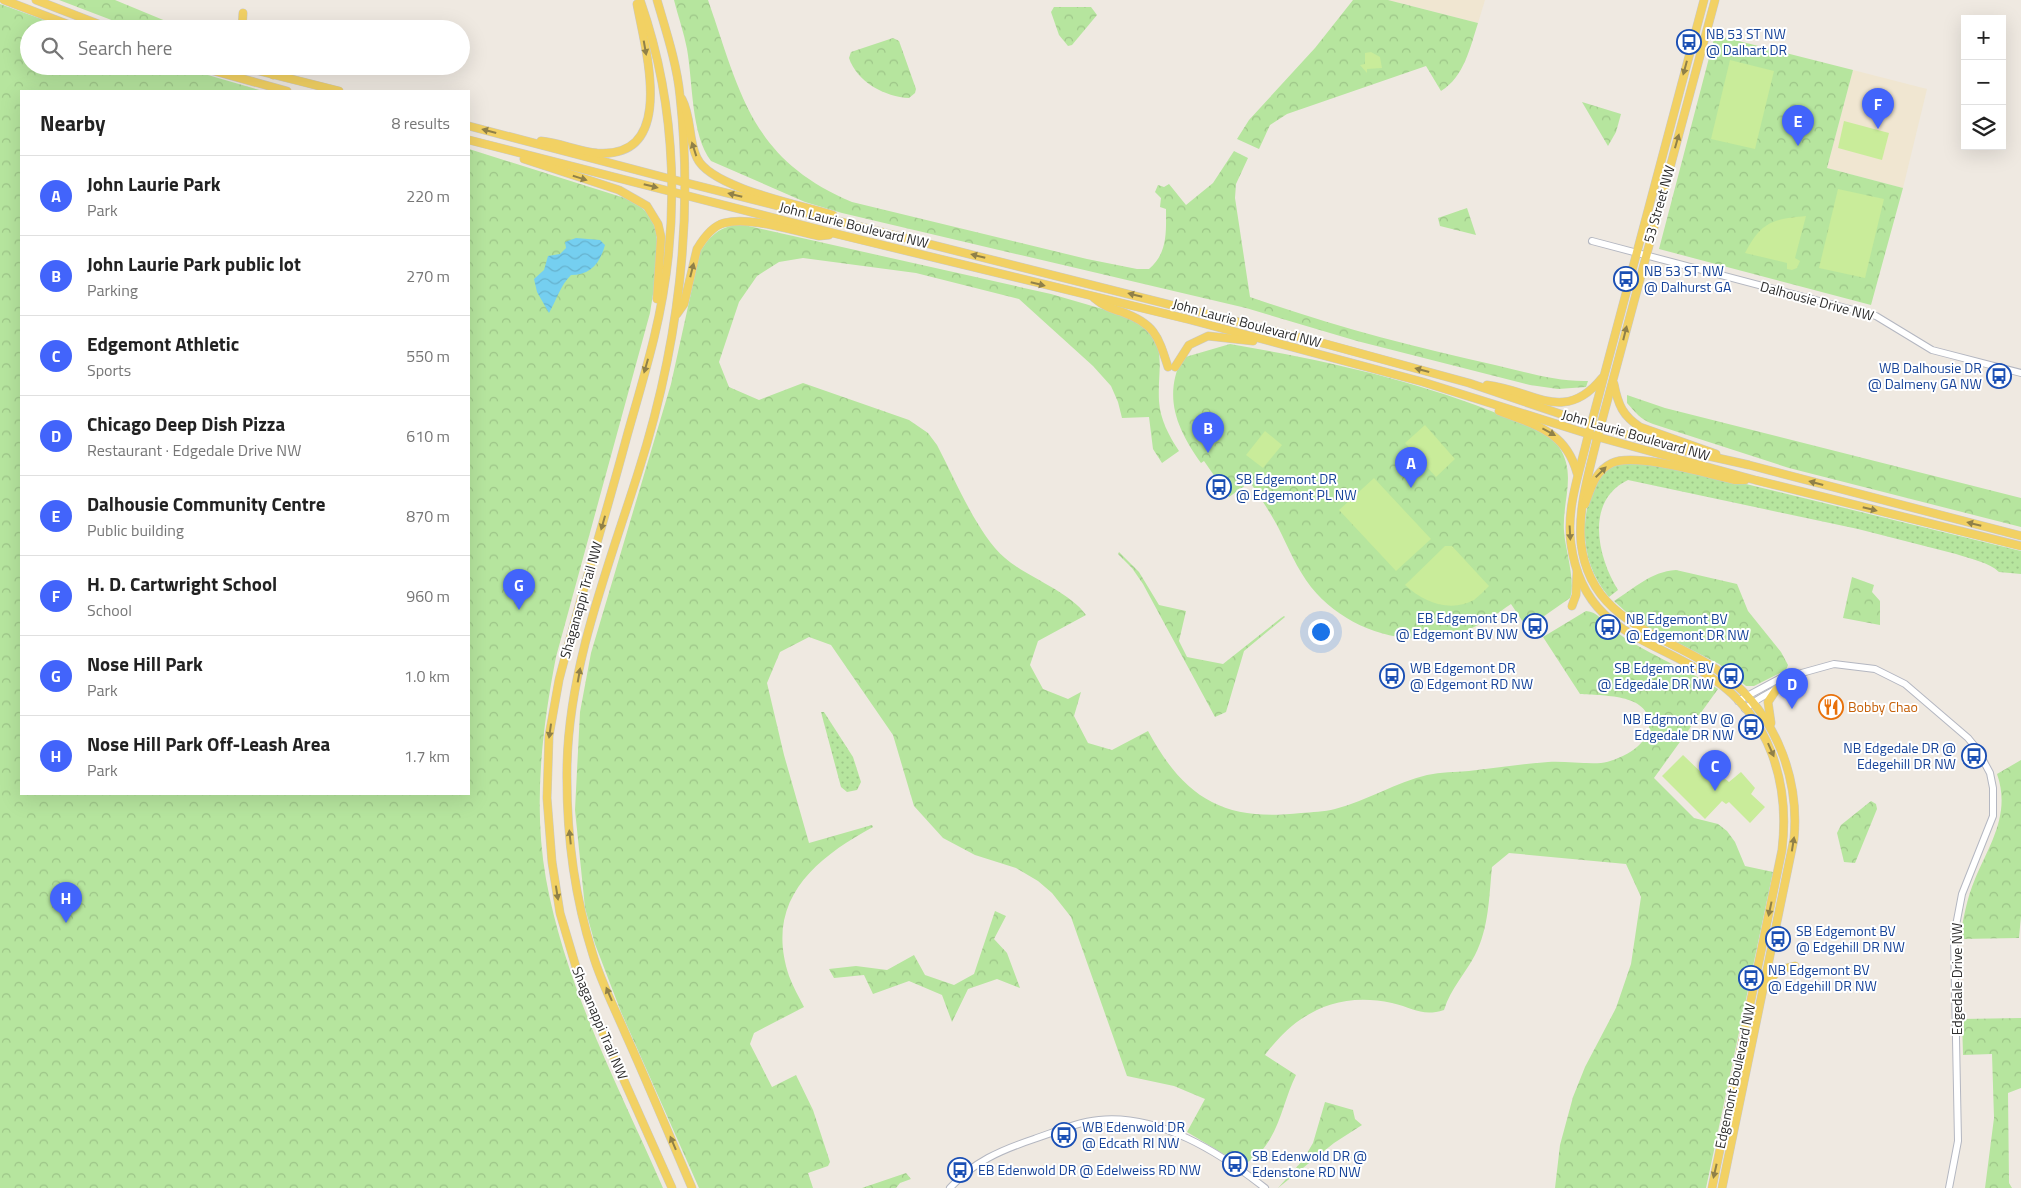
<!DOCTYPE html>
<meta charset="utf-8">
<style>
body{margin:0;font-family:"Titillium Web",sans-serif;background:#f2f2f2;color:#222}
.controls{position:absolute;right:15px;top:15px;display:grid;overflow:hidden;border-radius:0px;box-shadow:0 5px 20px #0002}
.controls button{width:45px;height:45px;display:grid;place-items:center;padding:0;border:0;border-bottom:1px solid #e0e0e0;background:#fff;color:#222;font:25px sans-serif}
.you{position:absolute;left:1320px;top:631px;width:18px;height:18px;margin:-12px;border:4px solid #fff;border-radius:50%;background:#1a73e8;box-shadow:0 0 0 8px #1a73e833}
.badge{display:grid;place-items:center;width:32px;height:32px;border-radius:50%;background:#4264fb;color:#fff;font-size:16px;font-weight:700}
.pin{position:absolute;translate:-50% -41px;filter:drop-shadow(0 1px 2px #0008)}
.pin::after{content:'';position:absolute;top:26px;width:18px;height:15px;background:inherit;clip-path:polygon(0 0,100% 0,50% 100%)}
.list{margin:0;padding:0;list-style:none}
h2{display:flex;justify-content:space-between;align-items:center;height:65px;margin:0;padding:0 20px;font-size:21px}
h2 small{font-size:16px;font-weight:400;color:#767676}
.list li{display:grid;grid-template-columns:32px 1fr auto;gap:15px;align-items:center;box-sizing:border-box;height:80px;padding:0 20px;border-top:1px solid #e0e0e0}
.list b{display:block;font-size:19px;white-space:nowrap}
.list p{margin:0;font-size:16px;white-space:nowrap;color:#767676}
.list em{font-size:16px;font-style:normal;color:#767676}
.icon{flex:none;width:28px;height:28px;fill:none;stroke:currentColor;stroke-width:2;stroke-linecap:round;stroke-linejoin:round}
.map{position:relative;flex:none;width:2021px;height:1188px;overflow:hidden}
.search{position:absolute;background:#fff;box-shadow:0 5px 20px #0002;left:20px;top:20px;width:450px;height:55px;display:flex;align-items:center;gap:12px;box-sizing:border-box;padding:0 18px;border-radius:28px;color:#767676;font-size:19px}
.panel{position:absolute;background:#fff;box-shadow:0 5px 20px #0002;left:20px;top:90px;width:450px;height:705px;border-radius:0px}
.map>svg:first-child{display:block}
.education{fill:#f0e6d1}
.grass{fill:url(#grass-dots)}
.park{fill:url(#park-crowns)}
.pitch{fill:#c9ec9a}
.water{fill:url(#water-waves)}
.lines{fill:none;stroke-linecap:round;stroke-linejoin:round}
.minor-casing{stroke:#b4b7c1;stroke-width:8}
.major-casing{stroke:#c9c9c9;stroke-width:9}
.minor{stroke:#fff;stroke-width:6}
.major{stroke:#f2d163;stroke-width:8}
.oneway{fill:#908048}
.labels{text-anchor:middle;stroke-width:4;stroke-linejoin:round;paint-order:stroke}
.transit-label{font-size:14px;fill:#164399;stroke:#fff;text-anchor:start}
.street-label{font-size:14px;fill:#2e2e2e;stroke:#fff}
.food-label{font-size:14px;fill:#c56008;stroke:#fff;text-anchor:start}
</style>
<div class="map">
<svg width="2021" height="1188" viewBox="0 0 2021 1188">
<defs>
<pattern id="grass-dots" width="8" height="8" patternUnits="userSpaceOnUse" patternTransform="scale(1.25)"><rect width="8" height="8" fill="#b6e59e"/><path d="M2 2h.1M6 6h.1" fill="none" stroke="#9dc588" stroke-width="1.8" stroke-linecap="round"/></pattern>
<pattern id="park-crowns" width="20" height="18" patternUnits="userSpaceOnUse" patternTransform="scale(1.25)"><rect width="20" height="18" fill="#b6e59e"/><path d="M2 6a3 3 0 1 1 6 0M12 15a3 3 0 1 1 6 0" fill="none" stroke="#9dc588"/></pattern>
<pattern id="water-waves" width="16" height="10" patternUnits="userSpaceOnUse" patternTransform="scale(1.25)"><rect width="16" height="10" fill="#75cff0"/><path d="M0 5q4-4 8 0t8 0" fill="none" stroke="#66b2ce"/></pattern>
</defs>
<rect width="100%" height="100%" fill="#efe9e1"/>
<g class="education">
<polygon points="1388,0 1485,0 1478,23"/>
<polygon points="1853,70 1927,89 1903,188 1827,168"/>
</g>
<g class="grass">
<path d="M1634,461L1746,484L2021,551V574L1999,572C1989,562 1970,559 1956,554L1858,529L1628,480C1584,501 1598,558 1618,590L1609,597C1584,567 1579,530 1591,494C1595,483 1604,469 1615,465C1621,462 1628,462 1634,461Z"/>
<polygon points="821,712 824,712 853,757 861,782 857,790 847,792 841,787"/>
</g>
<g class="park">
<polygon points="59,0 115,0 185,29 135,29"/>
<path d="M674,0H708C741,95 751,159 852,202L1087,259L1137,269H1149C1168,253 1166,231 1166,209L1160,207L1161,198L1155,192L1158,185L1164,187L1169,184L1186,205L1213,183L1234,151L1248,158L1236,184L1235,198L1250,297C1330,325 1412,347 1495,365C1525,372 1557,382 1588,381L1586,387L1558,389L1530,385L1357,341L1246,308L842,213L805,202L711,161C691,135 693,83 687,49C684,33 678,16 674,0Z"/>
<path d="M1353,0H1388L1478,23C1470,48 1464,77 1441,91L1426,66L1287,114L1270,125L1259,149L1237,139L1249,120L1315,48Z"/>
<path d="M0,4L69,29H29V66H177L263,91H21V794H469V149L631,200C640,206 649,212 653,223C663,247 654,287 650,313L556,657C542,729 533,806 546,879C566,989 619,1087 663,1188H0Z"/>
<polygon points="1054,7 1091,7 1097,15 1072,45 1068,46 1059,35 1051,12"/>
<polygon points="1715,35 1853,70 1827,168 1903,188 1871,305 1659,249"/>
<path d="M893,38L899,41L916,89L915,93L909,98C885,97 857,82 849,58L851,52Z"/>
<polygon points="1582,102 1621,114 1616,132 1608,146"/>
<polygon points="1467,208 1476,235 1440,226 1438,218"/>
<path d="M734,225H744L1051,294L1130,317C1171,340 1157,363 1159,401C1160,419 1169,436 1179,451L1162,463L1153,449L1149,417L1122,418L1118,402L1111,386L1093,366L1019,299L916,273L803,258L779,262L757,276L739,302L719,362L729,387L759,400L803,383L909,420L928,433L937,445C955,479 977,534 1005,558C1028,578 1069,591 1086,615L1038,641L1030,665L1043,689L1068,699L1081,692L1074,716L1088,743L1112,750L1148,731C1184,798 1224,822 1301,813C1312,812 1324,812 1335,809C1367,801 1396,782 1427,775C1441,772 1455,772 1469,771C1495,768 1521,764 1548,762C1565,761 1583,764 1601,763C1618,761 1648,746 1649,727C1652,693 1602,696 1580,694L1543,637L1586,611C1598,612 1602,621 1611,628C1643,653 1684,667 1718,689L1654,778L1694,818L1718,824L1727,831L1735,842L1745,866L1773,872L1706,1188H1555L1560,1145L1573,1097L1585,1067L1616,1008L1631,964L1641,897L1626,864L1509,853L1492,867C1489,897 1489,928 1475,955C1465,974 1451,988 1444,1010C1422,1017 1414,1008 1392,1003C1338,991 1297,1012 1265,1055L1296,1075C1281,1105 1278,1149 1242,1165L1187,1132L1205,1099L1174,1086L1127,1076L1071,917L1052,893L1038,881L1016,868L975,855L943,838L914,806L893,735L831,645L809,637L780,652L767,683L784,755L809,843L872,825L873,827C814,859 764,901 789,976C793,987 799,997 804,1007L754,1033L750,1044L772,1087L796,1075L813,1110L830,1162L828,1166L808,1173L813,1188H699L621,1012L595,944L585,908L575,810L580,712L591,653L671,384L700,252C709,237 717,229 734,225Z"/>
<path d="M1230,344C1323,360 1416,380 1504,416C1523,423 1548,429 1559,447C1577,474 1562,501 1564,531C1565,549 1576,581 1570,598L1527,628L1511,604C1498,613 1486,622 1472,628C1417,652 1349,634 1311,587C1297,569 1288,547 1278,527C1270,512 1260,497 1250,482L1229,497L1204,461L1201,463C1177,429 1163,398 1182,358Z"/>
<path d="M1627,395L1665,408L2021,498V527L1789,468L1653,424C1641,420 1635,412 1627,403Z"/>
<polygon points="1119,552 1139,572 1159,605 1186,611 1179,641 1187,657 1223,664 1281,618 1284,616 1285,617 1244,651 1226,712 1215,717 1143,584 1132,568 1118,554"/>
<path d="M1676,570L1737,584L1748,611L1781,652L1788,665L1786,670L1754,686H1746L1719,664L1636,621L1614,601C1635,588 1650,572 1676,570Z"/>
<polygon points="1852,577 1874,585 1872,592 1880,601 1880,625 1843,618"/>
<path d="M2021,760V916L2019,938L1960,939C1963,919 1967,898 1975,879C1990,844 2011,814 1997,774Z"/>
<polygon points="1871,801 1876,804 1877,809 1855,863 1844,862 1837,833 1841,825"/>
<polygon points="995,911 1006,916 994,939 1007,953 1020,988 997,979 968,989 952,1022 942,995 909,981 873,994 864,975 834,978 829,969 856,966 887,970 914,955 925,975 954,985 974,974"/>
<polygon points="2021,1018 2021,1088 2008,1093 2009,1183 2012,1188 1985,1188 1994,1118 1992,1054 1963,1055 1962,1019"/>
<polygon points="1325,1102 1353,1110 1355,1119 1362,1125 1334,1143 1278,1188 1303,1160 1313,1143"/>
<polygon points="906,1173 911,1179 900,1183 896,1188 862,1188"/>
</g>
<g class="pitch">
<polygon points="1371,52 1380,57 1382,68 1367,69 1367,73 1360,65 1365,64 1365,53"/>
<polygon points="1730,60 1774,71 1755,149 1711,139"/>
<polygon points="1844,121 1889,133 1882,160 1838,148"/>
<polygon points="1838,189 1884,199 1865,278 1819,268"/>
<path d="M1806,216L1795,258L1800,261L1797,268L1792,270L1787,269V263L1745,253C1761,222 1772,219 1806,216Z"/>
<polygon points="1425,425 1455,459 1436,477 1405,443"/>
<polygon points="1265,431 1282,445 1263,468 1246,455"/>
<polygon points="1374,478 1431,539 1396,571 1339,510"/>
<path d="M1445,546H1452L1489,586C1484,591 1479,596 1474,600C1450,613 1423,602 1405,585Z"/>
<polygon points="1683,755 1707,778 1715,771 1729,782 1741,772 1755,788 1751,794 1765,807 1750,823 1729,802 1726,804 1722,801 1705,819 1662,776"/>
</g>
<path class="water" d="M576,238L600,240L605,245C600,263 591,275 571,275C560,286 557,299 549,313L537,292L534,279L544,270L548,256L560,254L566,248L565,242Z"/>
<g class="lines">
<defs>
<g id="minor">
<polyline points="1592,241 1876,316 1932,350 2021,373"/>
<polyline points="1738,701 1788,674 1798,674 1834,664 1875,669 1905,684 1968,738 1977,749 1990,773 1993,788 1993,816 1962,894 1954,936 1958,1141 1949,1188"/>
<path d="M1745,709C1761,694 1783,689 1798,674"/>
<path d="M950,1188C973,1162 1001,1150 1034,1139C1055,1132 1077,1122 1099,1120C1159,1114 1219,1152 1265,1188"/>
</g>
<g id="major">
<polyline points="4,0 80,29"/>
<polyline points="36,0 111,29"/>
<path d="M640,0C678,108 681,227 654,338C646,371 636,404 627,436C605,518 580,598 559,680L549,736L547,798L552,862L560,913L581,984L672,1188"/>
<path d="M657,0C666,31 677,64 680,96C694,224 677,351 638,473C608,568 569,666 567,766C566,829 574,895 593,955C601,982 615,1009 626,1035C649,1086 670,1137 692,1188"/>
<path d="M1704,0L1587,440C1579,474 1566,509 1571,544C1583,633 1651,637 1712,678C1770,717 1790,783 1782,850L1712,1188"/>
<path d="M1715,0L1596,443C1588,476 1578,508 1581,543C1590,622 1662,633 1716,669C1772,707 1800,773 1794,839L1722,1188"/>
<polyline points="242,29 243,13"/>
<polyline points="196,66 287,91"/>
<polyline points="240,66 339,91"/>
<polyline points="263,66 273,75"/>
<path d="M682,99C692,118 688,140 697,158C711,188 801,205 833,215"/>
<polyline points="469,126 663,177 1326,344 1469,383 1587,423 1677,449 1749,465 2021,536"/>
<polyline points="469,140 837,234 1187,319 1423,382 1598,437 1755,480 2021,546"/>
<path d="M541,141C560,143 578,151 597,153C678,159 645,49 637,4"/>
<polyline points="524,159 619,190 647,206 658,224 661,237 657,299"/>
<path d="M1094,298C1103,306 1112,309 1122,312C1155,324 1158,336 1168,367"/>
<path d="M677,314L684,304L697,249C703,239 712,226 724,223C750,216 793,231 819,236L829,235"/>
<polyline points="1175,367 1189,345 1208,336 1253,341"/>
<path d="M1614,384C1618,405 1623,416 1640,427L1716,454"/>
<path d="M1487,385C1533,390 1564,425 1602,378"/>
<path d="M1499,411C1536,425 1566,432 1577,473"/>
<path d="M1585,504C1591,488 1595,471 1612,463C1635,452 1708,474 1735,480H1745"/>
<polyline points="1572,606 1576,595 1577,571"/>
<polyline points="1771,723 1768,702 1776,690"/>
<polyline points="1765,985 1779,970 1795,966"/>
</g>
</defs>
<use href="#minor" class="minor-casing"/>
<use href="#major" class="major-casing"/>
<use href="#minor" class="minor"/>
<use href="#major" class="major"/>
</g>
<defs><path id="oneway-solid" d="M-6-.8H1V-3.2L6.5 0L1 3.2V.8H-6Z" transform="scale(1.25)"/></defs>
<g class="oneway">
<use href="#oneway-solid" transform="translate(645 48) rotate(80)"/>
<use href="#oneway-solid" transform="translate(1685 68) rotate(105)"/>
<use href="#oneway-solid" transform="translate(489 131) rotate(-165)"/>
<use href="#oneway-solid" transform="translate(1677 141) rotate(-74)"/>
<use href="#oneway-solid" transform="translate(694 149) rotate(-108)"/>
<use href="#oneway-solid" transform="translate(580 178) rotate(17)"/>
<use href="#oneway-solid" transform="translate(651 186) rotate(14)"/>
<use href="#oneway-solid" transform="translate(735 195) rotate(-166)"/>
<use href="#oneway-solid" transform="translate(978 256) rotate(-166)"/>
<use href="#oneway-solid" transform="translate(692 270) rotate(-76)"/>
<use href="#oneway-solid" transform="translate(1038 284) rotate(14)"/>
<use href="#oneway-solid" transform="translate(1135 295) rotate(-166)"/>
<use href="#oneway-solid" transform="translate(1625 333) rotate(-76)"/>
<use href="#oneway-solid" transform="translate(646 366) rotate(106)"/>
<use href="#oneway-solid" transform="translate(1422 370) rotate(-165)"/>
<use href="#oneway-solid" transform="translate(1549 432) rotate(29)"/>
<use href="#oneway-solid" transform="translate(1601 472) rotate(-45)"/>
<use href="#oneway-solid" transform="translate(1816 483) rotate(-165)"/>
<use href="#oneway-solid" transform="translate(1870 509) rotate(14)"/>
<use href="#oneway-solid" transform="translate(603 523) rotate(106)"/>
<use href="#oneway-solid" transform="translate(1974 524) rotate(-166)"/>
<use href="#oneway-solid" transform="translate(1570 533) rotate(87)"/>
<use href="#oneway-solid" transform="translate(579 675) rotate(-80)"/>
<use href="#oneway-solid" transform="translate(550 731) rotate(98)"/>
<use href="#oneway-solid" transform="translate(1771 750) rotate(66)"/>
<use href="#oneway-solid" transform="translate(570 837) rotate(-96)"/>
<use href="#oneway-solid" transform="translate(1793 844) rotate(-81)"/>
<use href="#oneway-solid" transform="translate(557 893) rotate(81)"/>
<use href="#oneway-solid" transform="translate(1770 909) rotate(102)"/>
<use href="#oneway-solid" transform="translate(609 994) rotate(-113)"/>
<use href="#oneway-solid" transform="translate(673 1143) rotate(-113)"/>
<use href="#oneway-solid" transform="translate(1715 1171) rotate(103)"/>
</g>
<defs>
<symbol id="bus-ring" viewBox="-11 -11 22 22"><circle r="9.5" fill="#fff" stroke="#1a4fb4" stroke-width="1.5"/><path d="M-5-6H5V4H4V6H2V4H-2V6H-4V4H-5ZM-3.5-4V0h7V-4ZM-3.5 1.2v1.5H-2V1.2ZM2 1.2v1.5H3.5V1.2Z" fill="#1a4fb4"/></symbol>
<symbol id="restaurant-ring" viewBox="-11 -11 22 22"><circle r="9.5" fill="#fff" stroke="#e8710a" stroke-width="1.5"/><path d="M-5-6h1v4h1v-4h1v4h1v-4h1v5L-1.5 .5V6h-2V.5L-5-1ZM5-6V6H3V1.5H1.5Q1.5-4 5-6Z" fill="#e8710a"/></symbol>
</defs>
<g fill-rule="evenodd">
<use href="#bus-ring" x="1675" y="28" width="28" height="28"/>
<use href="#bus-ring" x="1612" y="265" width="28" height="28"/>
<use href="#bus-ring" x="1985" y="362" width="28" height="28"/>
<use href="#bus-ring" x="1205" y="473" width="28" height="28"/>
<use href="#bus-ring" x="1521" y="612" width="28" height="28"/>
<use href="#bus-ring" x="1594" y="613" width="28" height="28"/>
<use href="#bus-ring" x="1378" y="662" width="28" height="28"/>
<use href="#bus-ring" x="1717" y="662" width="28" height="28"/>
<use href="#restaurant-ring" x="1817" y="693" width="28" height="28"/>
<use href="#bus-ring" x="1737" y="713" width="28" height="28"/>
<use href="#bus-ring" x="1960" y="742" width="28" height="28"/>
<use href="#bus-ring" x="1764" y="925" width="28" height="28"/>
<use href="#bus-ring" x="1737" y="964" width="28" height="28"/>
<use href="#bus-ring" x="1050" y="1121" width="28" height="28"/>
<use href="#bus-ring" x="1221" y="1150" width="28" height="28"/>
<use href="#bus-ring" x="946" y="1156" width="28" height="28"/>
</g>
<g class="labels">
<g class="transit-label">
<text x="1706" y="39">NB 53 ST NW<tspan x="1706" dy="16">@ Dalhart DR</tspan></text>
<text x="1644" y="276">NB 53 ST NW<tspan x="1644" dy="16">@ Dalhurst GA</tspan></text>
<text x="1982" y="373" text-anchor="end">WB Dalhousie DR<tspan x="1982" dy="16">@ Dalmeny GA NW</tspan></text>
<text x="1236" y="484">SB Edgemont DR<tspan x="1236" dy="16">@ Edgemont PL NW</tspan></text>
<text x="1518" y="623" text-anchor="end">EB Edgemont DR<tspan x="1518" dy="16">@ Edgemont BV NW</tspan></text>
<text x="1626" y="624">NB Edgemont BV<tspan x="1626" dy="16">@ Edgemont DR NW</tspan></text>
<text x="1410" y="673">WB Edgemont DR<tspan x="1410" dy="16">@ Edgemont RD NW</tspan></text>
<text x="1714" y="673" text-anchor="end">SB Edgemont BV<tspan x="1714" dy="16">@ Edgedale DR NW</tspan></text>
<text x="1734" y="724" text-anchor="end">NB Edgmont BV @<tspan x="1734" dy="16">Edgedale DR NW</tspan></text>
<text x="1956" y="753" text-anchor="end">NB Edgedale DR @<tspan x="1956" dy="16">Edegehill DR NW</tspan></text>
<text x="1796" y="936">SB Edgemont BV<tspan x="1796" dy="16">@ Edgehill DR NW</tspan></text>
<text x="1768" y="975">NB Edgemont BV<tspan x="1768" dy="16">@ Edgehill DR NW</tspan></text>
<text x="1082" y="1132">WB Edenwold DR<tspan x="1082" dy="16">@ Edcath RI NW</tspan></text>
<text x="1252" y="1161">SB Edenwold DR @<tspan x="1252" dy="16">Edenstone RD NW</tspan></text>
<text x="978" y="1175">EB Edenwold DR @ Edelweiss RD NW</text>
</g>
<g class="street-label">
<text transform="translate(1659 204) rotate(-74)" y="5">53 Street NW</text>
<text transform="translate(854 225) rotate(14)" y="5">John Laurie Boulevard NW</text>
<text transform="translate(1817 301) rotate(15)" y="5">Dalhousie Drive NW</text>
<text transform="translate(1247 323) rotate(15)" y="5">John Laurie Boulevard NW</text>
<text transform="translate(1636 435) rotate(16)" y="5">John Laurie Boulevard NW</text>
<text transform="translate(581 600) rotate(-74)" y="5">Shaganappi Trail NW</text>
<text transform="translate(1957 979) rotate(-90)" y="5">Edgedale Drive NW</text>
<text transform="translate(600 1023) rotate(67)" y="5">Shaganappi Trail NW</text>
<text transform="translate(1735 1076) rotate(-78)" y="5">Edgemont Boulevard NW</text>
</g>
<g class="food-label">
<text x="1848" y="712">Bobby Chao</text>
</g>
</g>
</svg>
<div class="controls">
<button>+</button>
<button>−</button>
<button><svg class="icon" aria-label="layers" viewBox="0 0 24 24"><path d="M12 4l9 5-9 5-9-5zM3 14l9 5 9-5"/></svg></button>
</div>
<div class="you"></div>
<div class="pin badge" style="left:1411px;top:488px">A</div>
<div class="pin badge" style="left:1208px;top:453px">B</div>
<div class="pin badge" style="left:1715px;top:791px">C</div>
<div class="pin badge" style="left:1792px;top:709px">D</div>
<div class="pin badge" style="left:1798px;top:146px">E</div>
<div class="pin badge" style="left:1878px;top:129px">F</div>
<div class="pin badge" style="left:519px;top:610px">G</div>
<div class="pin badge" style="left:66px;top:923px">H</div>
<div class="search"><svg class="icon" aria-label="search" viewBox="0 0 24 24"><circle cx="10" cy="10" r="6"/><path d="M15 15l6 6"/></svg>Search here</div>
<section class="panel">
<h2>Nearby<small>8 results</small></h2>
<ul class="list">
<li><span class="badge">A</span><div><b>John Laurie Park</b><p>Park</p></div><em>220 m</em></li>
<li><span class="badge">B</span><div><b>John Laurie Park public lot</b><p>Parking</p></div><em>270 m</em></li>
<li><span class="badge">C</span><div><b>Edgemont Athletic</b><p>Sports</p></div><em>550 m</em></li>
<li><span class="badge">D</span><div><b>Chicago Deep Dish Pizza</b><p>Restaurant · Edgedale Drive NW</p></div><em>610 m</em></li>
<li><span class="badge">E</span><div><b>Dalhousie Community Centre</b><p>Public building</p></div><em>870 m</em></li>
<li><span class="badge">F</span><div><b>H. D. Cartwright School</b><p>School</p></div><em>960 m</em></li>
<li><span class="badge">G</span><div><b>Nose Hill Park</b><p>Park</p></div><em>1.0 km</em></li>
<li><span class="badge">H</span><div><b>Nose Hill Park Off-Leash Area</b><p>Park</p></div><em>1.7 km</em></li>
</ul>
</section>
</div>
